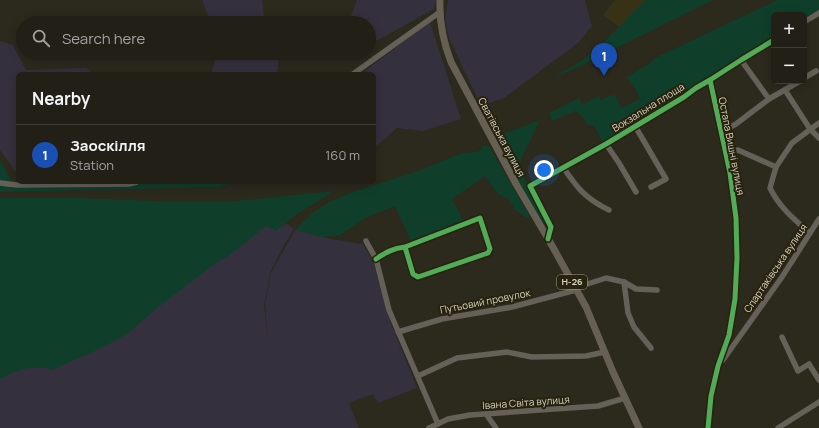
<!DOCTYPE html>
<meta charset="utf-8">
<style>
body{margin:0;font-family:Manrope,sans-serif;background:#2d2c23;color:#f1f3f6}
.controls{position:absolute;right:12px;top:12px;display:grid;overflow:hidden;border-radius:6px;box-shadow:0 2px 10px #0003}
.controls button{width:36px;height:36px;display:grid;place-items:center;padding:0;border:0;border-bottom:1px solid #3e3d35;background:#211f16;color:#f1f3f6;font:20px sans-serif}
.you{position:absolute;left:544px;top:170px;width:14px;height:14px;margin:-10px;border:3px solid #fff;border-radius:50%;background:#1a73e8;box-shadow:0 0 0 6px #1a73e833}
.badge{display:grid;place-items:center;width:26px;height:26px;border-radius:50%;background:#8c9099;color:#fff;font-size:13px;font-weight:700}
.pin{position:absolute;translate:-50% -33px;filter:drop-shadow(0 1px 2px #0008)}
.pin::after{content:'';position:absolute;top:21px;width:14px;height:12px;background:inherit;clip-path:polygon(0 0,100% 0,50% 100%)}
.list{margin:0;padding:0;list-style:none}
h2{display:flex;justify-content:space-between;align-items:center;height:52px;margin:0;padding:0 16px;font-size:17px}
h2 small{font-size:13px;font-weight:400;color:#a2a2a1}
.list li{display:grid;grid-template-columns:26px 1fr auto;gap:12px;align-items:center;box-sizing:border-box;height:60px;padding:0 16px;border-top:1px solid #3e3d35}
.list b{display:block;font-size:15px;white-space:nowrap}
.list p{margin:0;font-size:13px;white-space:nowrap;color:#a2a2a1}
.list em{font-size:13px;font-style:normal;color:#a2a2a1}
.icon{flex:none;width:22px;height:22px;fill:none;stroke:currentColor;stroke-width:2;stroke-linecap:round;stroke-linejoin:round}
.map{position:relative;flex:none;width:819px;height:428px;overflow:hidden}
.search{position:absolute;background:#211f16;box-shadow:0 2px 10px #0003;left:16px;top:16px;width:360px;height:44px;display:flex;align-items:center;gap:10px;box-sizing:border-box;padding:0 14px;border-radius:22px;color:#a2a2a1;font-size:15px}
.panel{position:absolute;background:#211f16;box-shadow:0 2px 10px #0003;left:16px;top:72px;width:360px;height:112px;border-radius:6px}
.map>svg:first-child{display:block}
.industrial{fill:#35303d}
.built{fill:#373116}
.green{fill:#0f3f2a}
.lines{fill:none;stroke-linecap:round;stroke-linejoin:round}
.minor{stroke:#656058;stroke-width:5.5}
.major{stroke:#666054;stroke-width:7}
.cycleway-casing{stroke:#28230d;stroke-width:8}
.cycleway{stroke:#51ab58;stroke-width:5}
.labels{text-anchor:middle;stroke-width:4;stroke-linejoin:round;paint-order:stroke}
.shield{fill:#28230d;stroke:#a19e8e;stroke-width:1}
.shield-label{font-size:9px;font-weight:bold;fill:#d5d2c5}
.street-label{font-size:10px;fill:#d5d2c5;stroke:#28230d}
</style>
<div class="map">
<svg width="819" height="428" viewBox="0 0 819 428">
<rect width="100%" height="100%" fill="#2c291d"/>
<g class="industrial">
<polygon points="202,0 262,0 265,23 211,23"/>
<polygon points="357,0 436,0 434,9 369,45 369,23 348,23"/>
<polygon points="448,0 585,0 592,26 578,43 504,98 481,106 449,38 445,20"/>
<polygon points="430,22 461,119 423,131 397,128 374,148 374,74 361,74"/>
<polygon points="0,41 13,45 26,70 87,68 91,74 18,74 18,175 0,150"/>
<polygon points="217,53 278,53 278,57 279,57 277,74 211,74"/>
<polygon points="273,213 294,229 284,245 271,271 264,305 268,340 265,304 271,273 295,230 331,239 363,244 374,264 390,321 417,388 378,403 373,394 349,403 359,428 0,428 0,217"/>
</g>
<polygon class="built" points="615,0 652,0 626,32 603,15"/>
<g class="green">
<polygon points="645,0 713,0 570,71 553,77 580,62 600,46"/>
<polygon points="777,0 819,0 819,12 804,22 804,15 774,15 774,40 604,145 594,125 588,126 582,116 575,111 552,121 549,113 579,98 582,105 599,96 601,100 614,94 622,108 640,99 633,84 630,84 627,77 649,64 655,58"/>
<polygon points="540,120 521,159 520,166 529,190 544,221 543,224 493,138"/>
<polygon points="483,145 489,146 529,215 531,220 516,211 508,199 498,194 485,176 452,199 464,222 412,244 395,206 367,217 340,235 321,237 295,230 312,213 329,202 350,193 421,170 459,154 480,151"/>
<polygon points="0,160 5,170 14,185 137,182 235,182 219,187 0,192"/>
<path d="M334,191L297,214L276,231L266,226L226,258L220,260L157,308L126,335L99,349L52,370C34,364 16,370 0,379V198H78L184,202H226Z"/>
</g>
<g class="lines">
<g class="minor">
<polyline points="804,22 819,13"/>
<polyline points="741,60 769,99"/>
<polyline points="353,74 440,12"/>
<polyline points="804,78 816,71"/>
<polyline points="785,90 810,129 819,138"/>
<polyline points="635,126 666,179 651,187"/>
<polyline points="721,132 736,124 769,99 800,81"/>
<polyline points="606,144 619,163 636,192"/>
<polyline points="727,153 738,150 776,167"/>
<path d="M563,167C577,188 586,199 609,210"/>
<polyline points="0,183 17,185 129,184 137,182"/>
<path d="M810,233C795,220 779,207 770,188L776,167L792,143L819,123"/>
<polyline points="548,239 551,227 530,186 606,144 684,97 696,88 710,80 741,60 774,40"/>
<polyline points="366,241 376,259 389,310 438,424"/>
<path d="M376,259C385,253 393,248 405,247L480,218L490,249L488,253L418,277L413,274L405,247"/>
<polyline points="624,282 628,313 634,327 651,348"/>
<polyline points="575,288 606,278 624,282 636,289 657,290"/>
<polyline points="398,332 442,319 512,307 576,290"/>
<polyline points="782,337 798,371 809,364 819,380"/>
<polyline points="723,360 782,277 819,219"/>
<polyline points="418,376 457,358 507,352 532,357 586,356 605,352"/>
<polyline points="486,414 496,428"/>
<polyline points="429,428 448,419 470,415 598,406 625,398"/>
<polyline points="708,428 711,396 718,366 729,335 735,299 737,258 736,218 730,173 710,80"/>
<polyline points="778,428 819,402"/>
</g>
<path class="major" d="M440,0C439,23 443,41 451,62L516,184L550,242L586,307L613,372L639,428"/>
<defs>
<g id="cycleway">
<polyline points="548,239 551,227 530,186 606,144 684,97 696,88 710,80 741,60 774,40"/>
<path d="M376,259C385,253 393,248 405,247L480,218L490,249L488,253L418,277L413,274L405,247"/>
<polyline points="708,428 711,396 718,366 729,335 735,299 737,258 736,218 730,173 710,80"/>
</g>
</defs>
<use href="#cycleway" class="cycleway-casing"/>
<use href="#cycleway" class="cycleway"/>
</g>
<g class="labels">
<rect class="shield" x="557" y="275" width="30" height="14" rx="3"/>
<g class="shield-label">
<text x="572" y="285">Н-26</text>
</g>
<g class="street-label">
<text transform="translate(648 107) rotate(-32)" y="4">Вокзальна площа</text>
<text transform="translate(502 137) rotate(62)" y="4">Сватівська вулиця</text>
<text transform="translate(732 146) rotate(79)" y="4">Остапа Вишні вулиця</text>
<text transform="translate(775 268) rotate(-56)" y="4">Спартаківська вулиця</text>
<text transform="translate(485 301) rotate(-11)" y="4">Путьовий провулок</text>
<text transform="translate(526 402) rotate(-4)" y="4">Івана Світа вулиця</text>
</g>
</g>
</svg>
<div class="controls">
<button>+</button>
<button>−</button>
</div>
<div class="you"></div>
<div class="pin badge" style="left:604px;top:76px;background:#1a4fb4">1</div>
<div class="search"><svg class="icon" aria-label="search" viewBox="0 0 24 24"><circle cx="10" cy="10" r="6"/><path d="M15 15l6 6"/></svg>Search here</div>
<section class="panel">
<h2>Nearby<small></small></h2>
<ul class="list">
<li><span class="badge" style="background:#1a4fb4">1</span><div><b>Заоскiлля</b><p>Station</p></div><em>160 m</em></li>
</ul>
</section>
</div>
